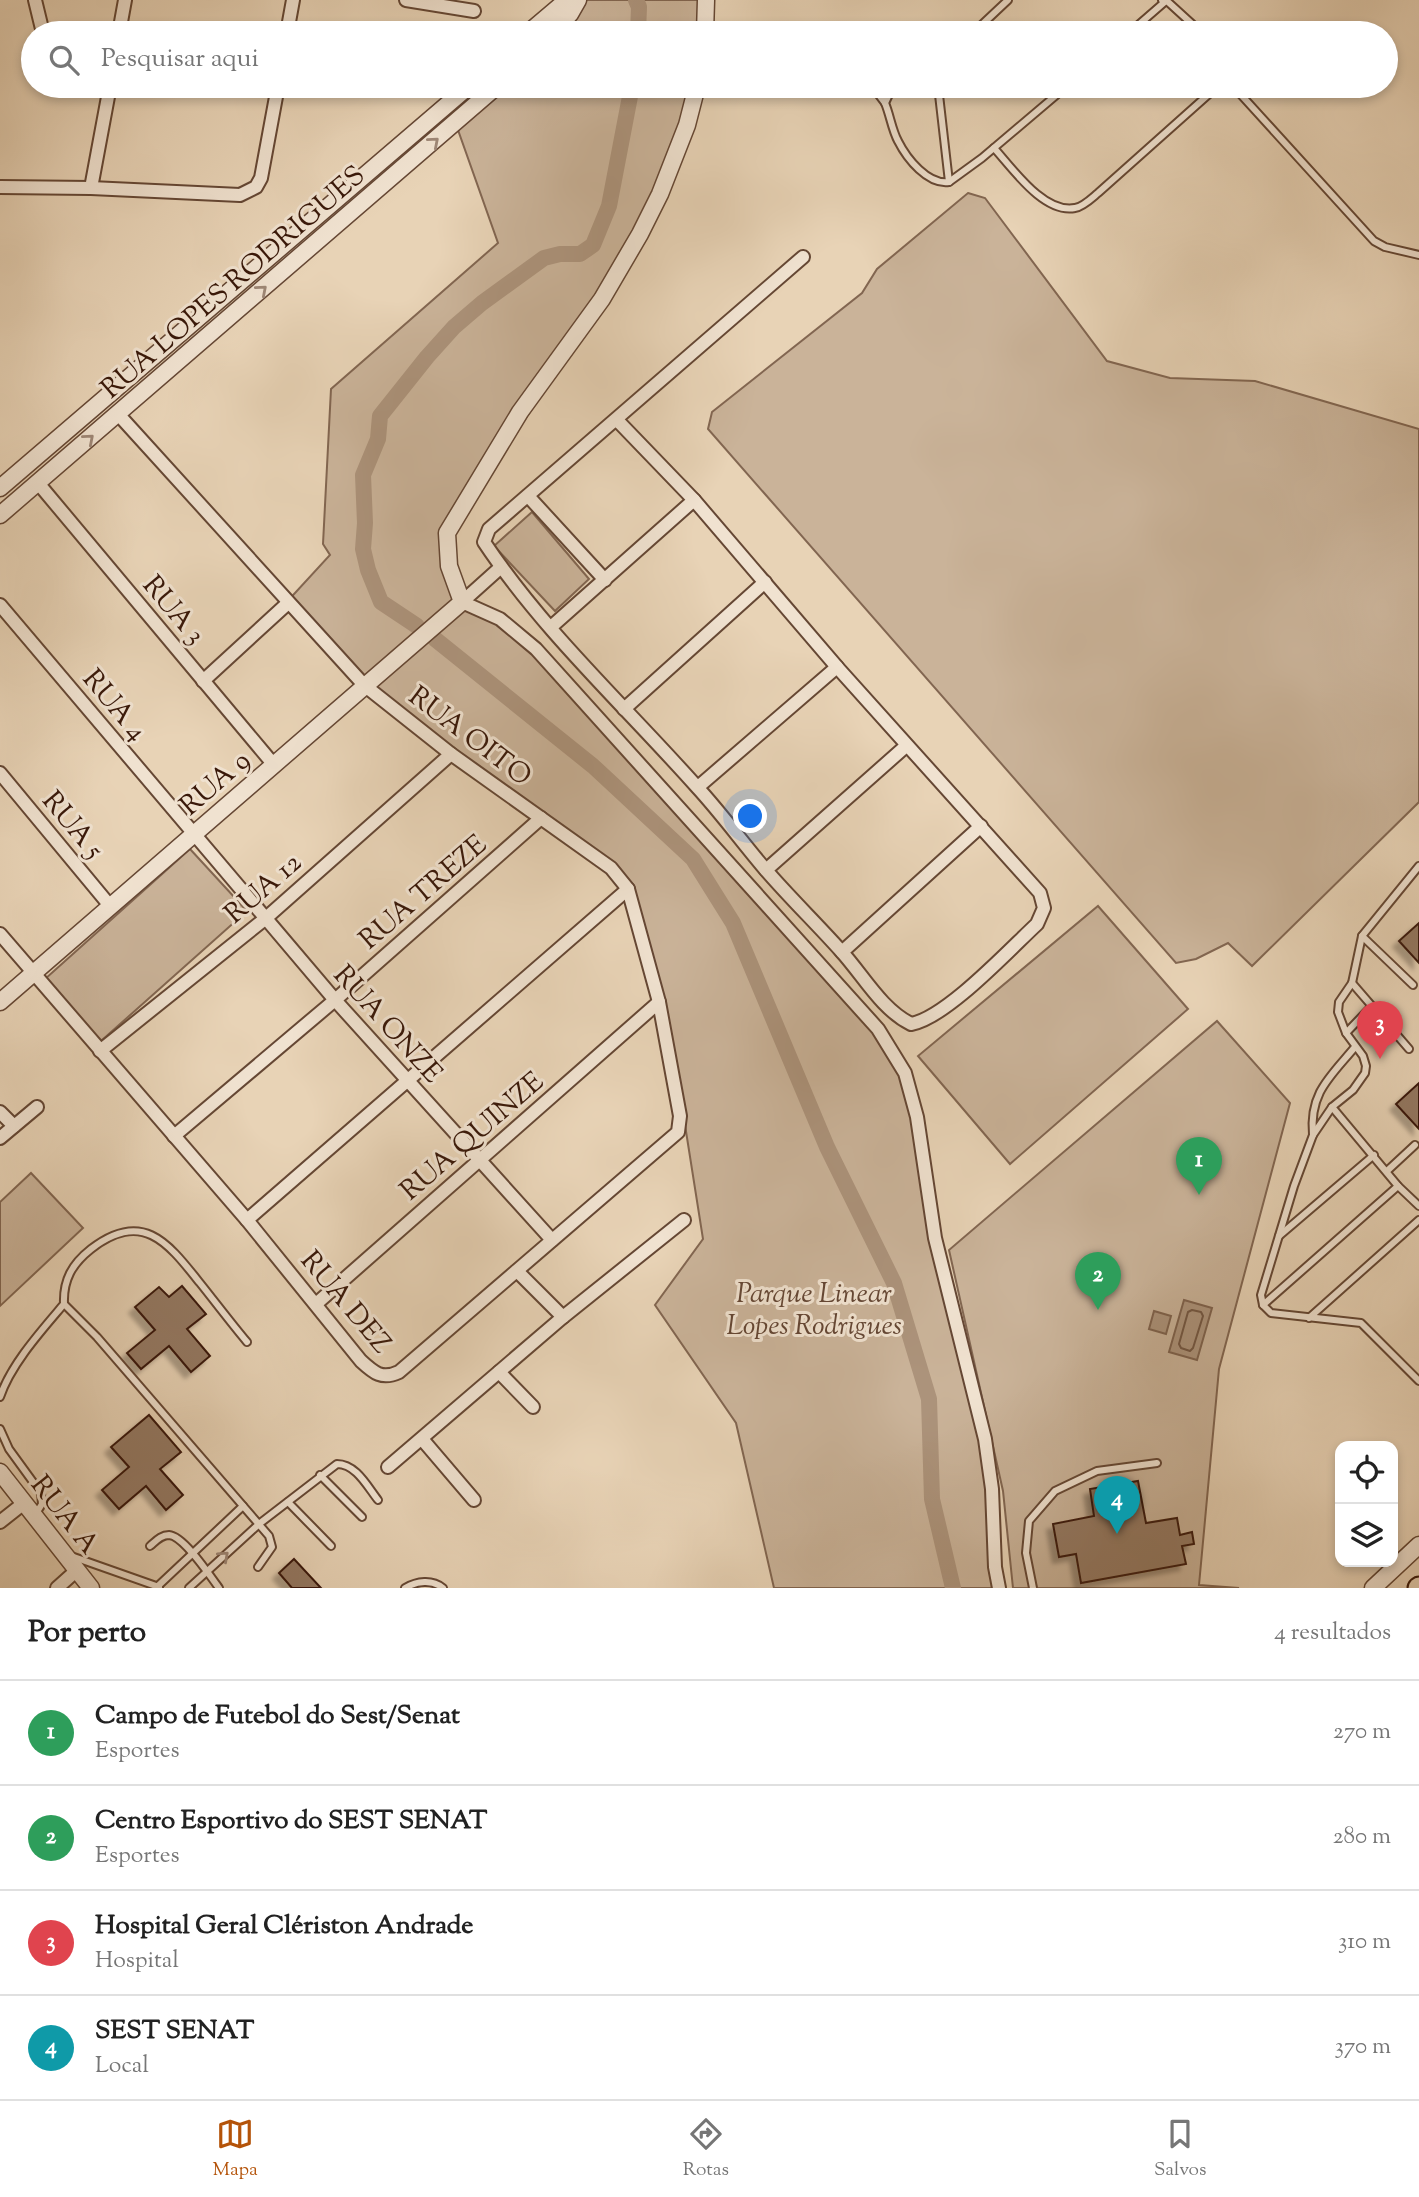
<!DOCTYPE html>
<html lang="pt">
<meta charset="utf-8">
<style>
body{margin:0;font-family:"Sorts Mill Goudy",serif;background:#f2f2f2;color:#222}
.controls{position:absolute;right:21px;bottom:21px;display:grid;overflow:hidden;border-radius:14px;box-shadow:0 4px 10px #0003}
.controls button{width:63px;height:63px;display:grid;place-items:center;padding:0;border:0;border-bottom:2px solid #e0e0e0;background:#fff;color:#222;font:35px sans-serif}
.you{position:absolute;left:751px;top:817px;width:24px;height:24px;margin:-18px;border:5px solid #fff;border-radius:50%;background:#1a73e8;box-shadow:0 0 0 10px #1a73e833}
.badge{display:grid;place-items:center;width:46px;height:46px;border-radius:50%;background:#b45309;color:#fff;font-size:23px;font-weight:700}
.pin{position:absolute;translate:-50% -58px;filter:drop-shadow(0 2px 4px #0008)}
.pin::after{content:'';position:absolute;top:37px;width:24px;height:21px;background:inherit;clip-path:polygon(0 0,100% 0,50% 100%)}
.list{margin:0;padding:0;list-style:none}
h2{display:flex;justify-content:space-between;align-items:center;height:91px;margin:0;padding:0 28px;font-size:30px}
h2 small{font-size:23px;font-weight:400;color:#767676}
.list li{display:grid;grid-template-columns:46px 1fr auto;gap:21px;align-items:center;box-sizing:border-box;height:105px;padding:0 28px;border-top:2px solid #e0e0e0}
.list b{display:block;font-size:26px;white-space:nowrap}
.list p{margin:0;font-size:23px;white-space:nowrap;color:#767676}
.list em{font-size:23px;font-style:normal;color:#767676}
.icon{flex:none;width:38px;height:38px;fill:none;stroke:currentColor;stroke-width:2;stroke-linecap:round;stroke-linejoin:round}
.map{position:relative;flex:none;width:1419px;height:1588px;overflow:hidden}
.search{position:absolute;background:#fff;box-shadow:0 4px 10px #0003;left:21px;right:21px;top:21px;height:77px;display:flex;align-items:center;gap:18px;box-sizing:border-box;padding:0 24px;border-radius:38px;color:#767676;font-size:26px}
.sheet{height:511px;background:#fff}
nav{display:flex;justify-content:space-around;align-items:center;box-sizing:border-box;height:98px;border-top:2px solid #e0e0e0;background:#fff;font-size:19px;color:#767676}
nav a{display:grid;justify-items:center;gap:4px}
nav .on{color:#b45309}
.map>svg:first-child{display:block}
.green{fill:#cab399;stroke:#826651;stroke-width:2}
.water{fill:#ac937b;stroke:#7e624d;stroke-width:2}
.lines{fill:none;stroke-linecap:round;stroke-linejoin:round}
.shore{stroke:#725642;stroke-width:2}
.canal{stroke:#ac937b;stroke-width:16}
.building{fill:#947963;stroke:#391809;stroke-width:2;filter:url(#shadow)}
.service-casing{stroke:#654734;stroke-width:10}
.minor-casing{stroke:#654734;stroke-width:16}
.tertiary-casing{stroke:#654734;stroke-width:19}
.trunk-casing{stroke:#391809;stroke-width:23}
.service{stroke:#f0e2d0;stroke-width:6}
.minor{stroke:#f0e2d0;stroke-width:12}
.tertiary{stroke:#f0e2d0;stroke-width:16}
.trunk{stroke:#e8d3b6;stroke-width:19}
.oneway{stroke:#9e8776}
.labels{text-anchor:middle;stroke-width:6;stroke-linejoin:round;paint-order:stroke}
.street-label{font-size:28px;fill:#391809;stroke:#f0e2d0}
.park-label{font-size:28px;font-style:italic;fill:#644634;stroke:#f0e2d0}
</style>
<div class="map">
<svg width="1419" height="1588" viewBox="0 0 1419 1588">
<defs>
<filter id="shadow"><feDropShadow dx="-6" dy="6" stdDeviation="2" flood-color="#0004"/></filter>
</defs>
<rect width="100%" height="100%" fill="#e8d3b6"/>
<filter id="stains"><feTurbulence type="fractalNoise" baseFrequency=".00286" numOctaves="4"/><feColorMatrix values="0 0 0 0 .2 0 0 0 0 .09 0 0 0 0 .02 0 0 0 .5 -.17"/></filter>
<radialGradient id="worn" r=".72"><stop offset=".6" stop-color="#630" stop-opacity="0"/><stop offset="1" stop-color="#630" stop-opacity=".3"/></radialGradient>
<g class="green">
<polygon points="579,0 708,0 708,33 542,33"/>
<polygon points="483,86 702,86 604,303 449,531 463,601 500,616 877,1031 904,1075 934,1240 985,1445 990,1494 992,1588 774,1588 736,1423 655,1305 703,1239 685,1125 630,890 450,755 284,605 330,555 323,544 331,389 498,243 452,113"/>
<polygon points="968,193 985,198 1107,361 1170,378 1255,381 1419,429 1419,802 1252,966 1228,943 1196,959 1176,963 708,429 712,412 862,293 877,269"/>
<polygon points="532,512 589,579 555,611 494,546"/>
<polygon points="190,849 247,911 101,1041 45,979"/>
<polygon points="1098,906 1188,1009 1010,1164 918,1056"/>
<polygon points="1217,1021 1290,1103 1219,1369 1199,1585 1239,1588 1013,1588 1003,1491 949,1250"/>
<polygon points="31,1173 83,1228 0,1306 0,1202"/>
</g>
<g class="water">
<polygon points="1184,1300 1212,1308 1197,1360 1169,1352"/>
<polygon points="1154,1311 1171,1316 1166,1334 1149,1329"/>
</g>
<g class="lines">
<polygon class="shore" points="1192,1310 1201,1312 1203,1316 1193,1348 1190,1351 1181,1348 1179,1344 1188,1312"/>
<g class="canal">
<polyline points="636,0 639,7 638,33"/>
<polyline points="417,626 381,602 368,570 363,549 365,523 363,475 378,439 380,416 427,357 454,327 482,303 544,258 560,254 580,254 593,245 609,206 632,86"/>
<polyline points="435,639 593,766 693,859 733,923 827,1147 894,1283 929,1399 932,1499 953,1588"/>
</g>
</g>
<g class="building">
<polygon points="1419,923 1419,963 1399,941"/>
<polygon points="1419,1083 1419,1129 1396,1104"/>
<polygon points="182,1286 206,1314 187,1329 210,1356 191,1372 169,1346 141,1369 127,1353 155,1330 135,1307 159,1287 169,1297"/>
<polygon points="149,1415 181,1452 160,1469 183,1495 166,1510 146,1486 119,1509 102,1490 129,1467 111,1447"/>
<polygon points="1138,1481 1146,1523 1177,1518 1180,1535 1192,1532 1194,1544 1182,1546 1186,1564 1081,1583 1076,1554 1059,1557 1053,1524 1094,1516 1090,1489"/>
<polygon points="294,1559 321,1588 292,1588 279,1573"/>
</g>
<g class="lines">
<defs>
<g id="service">
<polyline points="1162,0 1167,1 1202,33"/>
<polyline points="868,33 873,29 881,29 884,33"/>
<polyline points="973,33 1008,0"/>
<polyline points="1129,33 1167,0"/>
<polyline points="872,86 885,103"/>
<path d="M893,86L885,103C890,115 892,130 898,141C907,159 928,185 949,182L982,158L1067,86"/>
<polyline points="938,86 949,182"/>
<polyline points="1233,86 1374,241 1385,247 1419,255"/>
<path d="M994,148C1013,169 1044,214 1075,208C1083,207 1092,198 1098,193L1218,86"/>
<polyline points="1419,866 1362,936 1352,983 1339,1002 1338,1012 1346,1033 1363,1056 1366,1066 1365,1073 1353,1090 1332,1107 1313,1135 1294,1186 1261,1295 1263,1305 1271,1313 1361,1323 1419,1381"/>
<polyline points="1362,936 1413,985"/>
<polyline points="1352,983 1409,1049"/>
<polyline points="1346,1033 1372,1006"/>
<polyline points="1332,1107 1398,1186 1419,1206"/>
<path d="M1313,1135C1309,1093 1330,1077 1355,1047"/>
<polyline points="1387,1171 1415,1145"/>
<polyline points="1279,1236 1374,1155"/>
<polyline points="1263,1305 1398,1186"/>
<polyline points="1309,1318 1419,1220"/>
<path d="M247,1342C231,1323 216,1303 200,1283C168,1243 143,1209 91,1249C72,1264 63,1280 64,1304L97,1337L269,1536L272,1547L258,1567"/>
<path d="M0,1397C11,1364 42,1330 64,1304"/>
<polyline points="0,1429 9,1449 41,1493 42,1504 35,1515"/>
<polyline points="320,1475 362,1517"/>
<polyline points="288,1502 331,1546"/>
<path d="M150,1546C156,1541 161,1535 169,1535C184,1536 210,1576 219,1588"/>
<polyline points="71,1556 159,1587"/>
<polyline points="158,1586 243,1506"/>
<path d="M189,1588L259,1524L337,1464C356,1464 367,1486 378,1500"/>
<path d="M405,1588C417,1581 432,1579 443,1588"/>
<polyline points="1033,1588 1026,1553 1029,1521 1055,1491 1097,1471 1157,1463"/>
</g>
<g id="minor">
<polyline points="35,0 43,33"/>
<polyline points="406,0 474,11"/>
<polyline points="119,33 125,0"/>
<polyline points="287,33 293,0"/>
<polyline points="0,187 91,188 240,195 256,187 261,178 278,86"/>
<polyline points="91,188 110,86"/>
<path d="M616,419L694,500L837,667L1040,893L1044,908L1037,924C1009,950 946,1018 911,1024C881,1009 863,975 841,951C816,923 789,897 765,869C742,842 721,813 697,787C625,706 544,632 484,542L489,529L803,257"/>
<polyline points="38,483 274,765"/>
<polyline points="528,496 605,580"/>
<polyline points="501,567 462,602 500,619 536,649 878,1029 905,1073 917,1117 935,1238 985,1439 992,1489 995,1567 999,1588"/>
<polyline points="0,605 335,1000 552,1240"/>
<polyline points="551,627 694,500"/>
<polyline points="203,681 288,603"/>
<polyline points="624,709 765,582"/>
<polyline points="0,773 111,907"/>
<polyline points="698,787 837,667"/>
<polyline points="766,870 906,746"/>
<path d="M0,934L247,1220L361,1361C374,1373 382,1380 399,1372L678,1132L680,1116L659,1002L628,889L611,868L451,754L364,685L118,414"/>
<polyline points="842,952 981,826"/>
<polyline points="100,1051 266,918 451,754"/>
<polyline points="0,1112 14,1126"/>
<polyline points="174,1136 335,1000 541,818"/>
<polyline points="0,1138 37,1107"/>
<polyline points="247,1220 628,889"/>
<polyline points="517,1271 563,1317"/>
<polyline points="316,1304 659,1002"/>
<polyline points="499,1372 533,1407"/>
<polyline points="422,1439 474,1500"/>
<polyline points="388,1467 563,1317 684,1220"/>
<polyline points="0,1522 24,1503"/>
<polyline points="57,1588 76,1571"/>
</g>
<g id="tertiary">
<polyline points="528,33 567,0"/>
<polyline points="553,33 570,14 578,0"/>
<polyline points="705,33 706,0"/>
<polyline points="0,488 469,86"/>
<polyline points="0,515 497,86"/>
<polyline points="0,1002 462,602 449,566 447,533 520,412 602,299 640,234 660,194 687,125 697,86"/>
<polyline points="0,1472 91,1588"/>
<polyline points="1373,1588 1419,1545"/>
</g>
<polyline id="trunk" points="1418,1588 1419,1587"/>
</defs>
<use href="#service" class="service-casing"/>
<use href="#minor" class="minor-casing"/>
<use href="#tertiary" class="tertiary-casing"/>
<use href="#trunk" class="trunk-casing"/>
<use href="#service" class="service"/>
<use href="#minor" class="minor"/>
<use href="#tertiary" class="tertiary"/>
<use href="#trunk" class="trunk"/>
</g>
<defs><path id="oneway-chevron" d="M-2-3.5L2.5 0L-2 3.5" fill="none" stroke-width="1.6" stroke-linecap="round" stroke-linejoin="round" transform="scale(1.75)"/></defs>
<g class="oneway">
<use href="#oneway-chevron" transform="translate(434 142) rotate(-41)"/>
<use href="#oneway-chevron" transform="translate(262 290) rotate(-41)"/>
<use href="#oneway-chevron" transform="translate(89 439) rotate(-41)"/>
<use href="#oneway-chevron" transform="translate(224 1556) rotate(-42)"/>
</g>
<g class="labels">
<g class="street-label">
<text transform="translate(232 281) rotate(-41)" y="10">RUA LOPES RODRIGUES</text>
<text transform="translate(175 609) rotate(50)" y="10">RUA 3</text>
<text transform="translate(116 704) rotate(50)" y="10">RUA 4</text>
<text transform="translate(471 735) rotate(37)" y="10">RUA OITO</text>
<text transform="translate(214 782) rotate(-41)" y="10">RUA 9</text>
<text transform="translate(74 824) rotate(50)" y="10">RUA 5</text>
<text transform="translate(262 887) rotate(-41)" y="10">RUA 12</text>
<text transform="translate(422 891) rotate(-41)" y="10">RUA TREZE</text>
<text transform="translate(389 1023) rotate(48)" y="10">RUA ONZE</text>
<text transform="translate(471 1135) rotate(-41)" y="10">RUA QUINZE</text>
<text transform="translate(347 1301) rotate(50)" y="10">RUA DEZ</text>
<text transform="translate(66 1514) rotate(52)" y="10">RUA A</text>
</g>
<g class="park-label">
<text x="814" y="1302">Parque Linear<tspan x="814" dy="32">Lopes Rodrigues</tspan></text>
</g>
</g>
<rect width="100%" height="100%" filter="url(#stains)"/>
<rect width="100%" height="100%" fill="url(#worn)"/>
</svg>
<div class="controls">
<button><svg class="icon" aria-label="locate" viewBox="0 0 24 24"><circle cx="12" cy="12" r="6"/><path d="M12 2v4M12 18v4M2 12h4M18 12h4"/></svg></button>
<button><svg class="icon" aria-label="layers" viewBox="0 0 24 24"><path d="M12 4l9 5-9 5-9-5zM3 14l9 5 9-5"/></svg></button>
</div>
<div class="you"></div>
<div class="pin badge" style="left:1199px;top:1195px;background:#2e9e5b">1</div>
<div class="pin badge" style="left:1098px;top:1310px;background:#2e9e5b">2</div>
<div class="pin badge" style="left:1380px;top:1059px;background:#e0444e">3</div>
<div class="pin badge" style="left:1117px;top:1534px;background:#0f9aa8">4</div>
<div class="search"><svg class="icon" aria-label="search" viewBox="0 0 24 24"><circle cx="10" cy="10" r="6"/><path d="M15 15l6 6"/></svg>Pesquisar aqui</div>
</div>
<section class="sheet">
<h2>Por perto<small>4 resultados</small></h2>
<ul class="list">
<li><span class="badge" style="background:#2e9e5b">1</span><div><b>Campo de Futebol do Sest/Senat</b><p>Esportes</p></div><em>270 m</em></li>
<li><span class="badge" style="background:#2e9e5b">2</span><div><b>Centro Esportivo do SEST SENAT</b><p>Esportes</p></div><em>280 m</em></li>
<li><span class="badge" style="background:#e0444e">3</span><div><b>Hospital Geral Clériston Andrade</b><p>Hospital</p></div><em>310 m</em></li>
<li><span class="badge" style="background:#0f9aa8">4</span><div><b>SEST SENAT</b><p>Local</p></div><em>370 m</em></li>
</ul>
</section>
<nav>
<a class="on"><svg class="icon" aria-label="map" viewBox="0 0 24 24"><path d="M3 6l6-2 6 2 6-2v14l-6 2-6-2-6 2zM9 4v14M15 6v14"/></svg>Mapa</a>
<a><svg class="icon" aria-label="directions" viewBox="0 0 24 24"><path d="M12 3l9 9-9 9-9-9zM9 14v-3h6M13 9l2 2-2 2"/></svg>Rotas</a>
<a><svg class="icon" aria-label="saved" viewBox="0 0 24 24"><path d="M7 4h10v16l-5-4-5 4z"/></svg>Salvos</a>
</nav>
